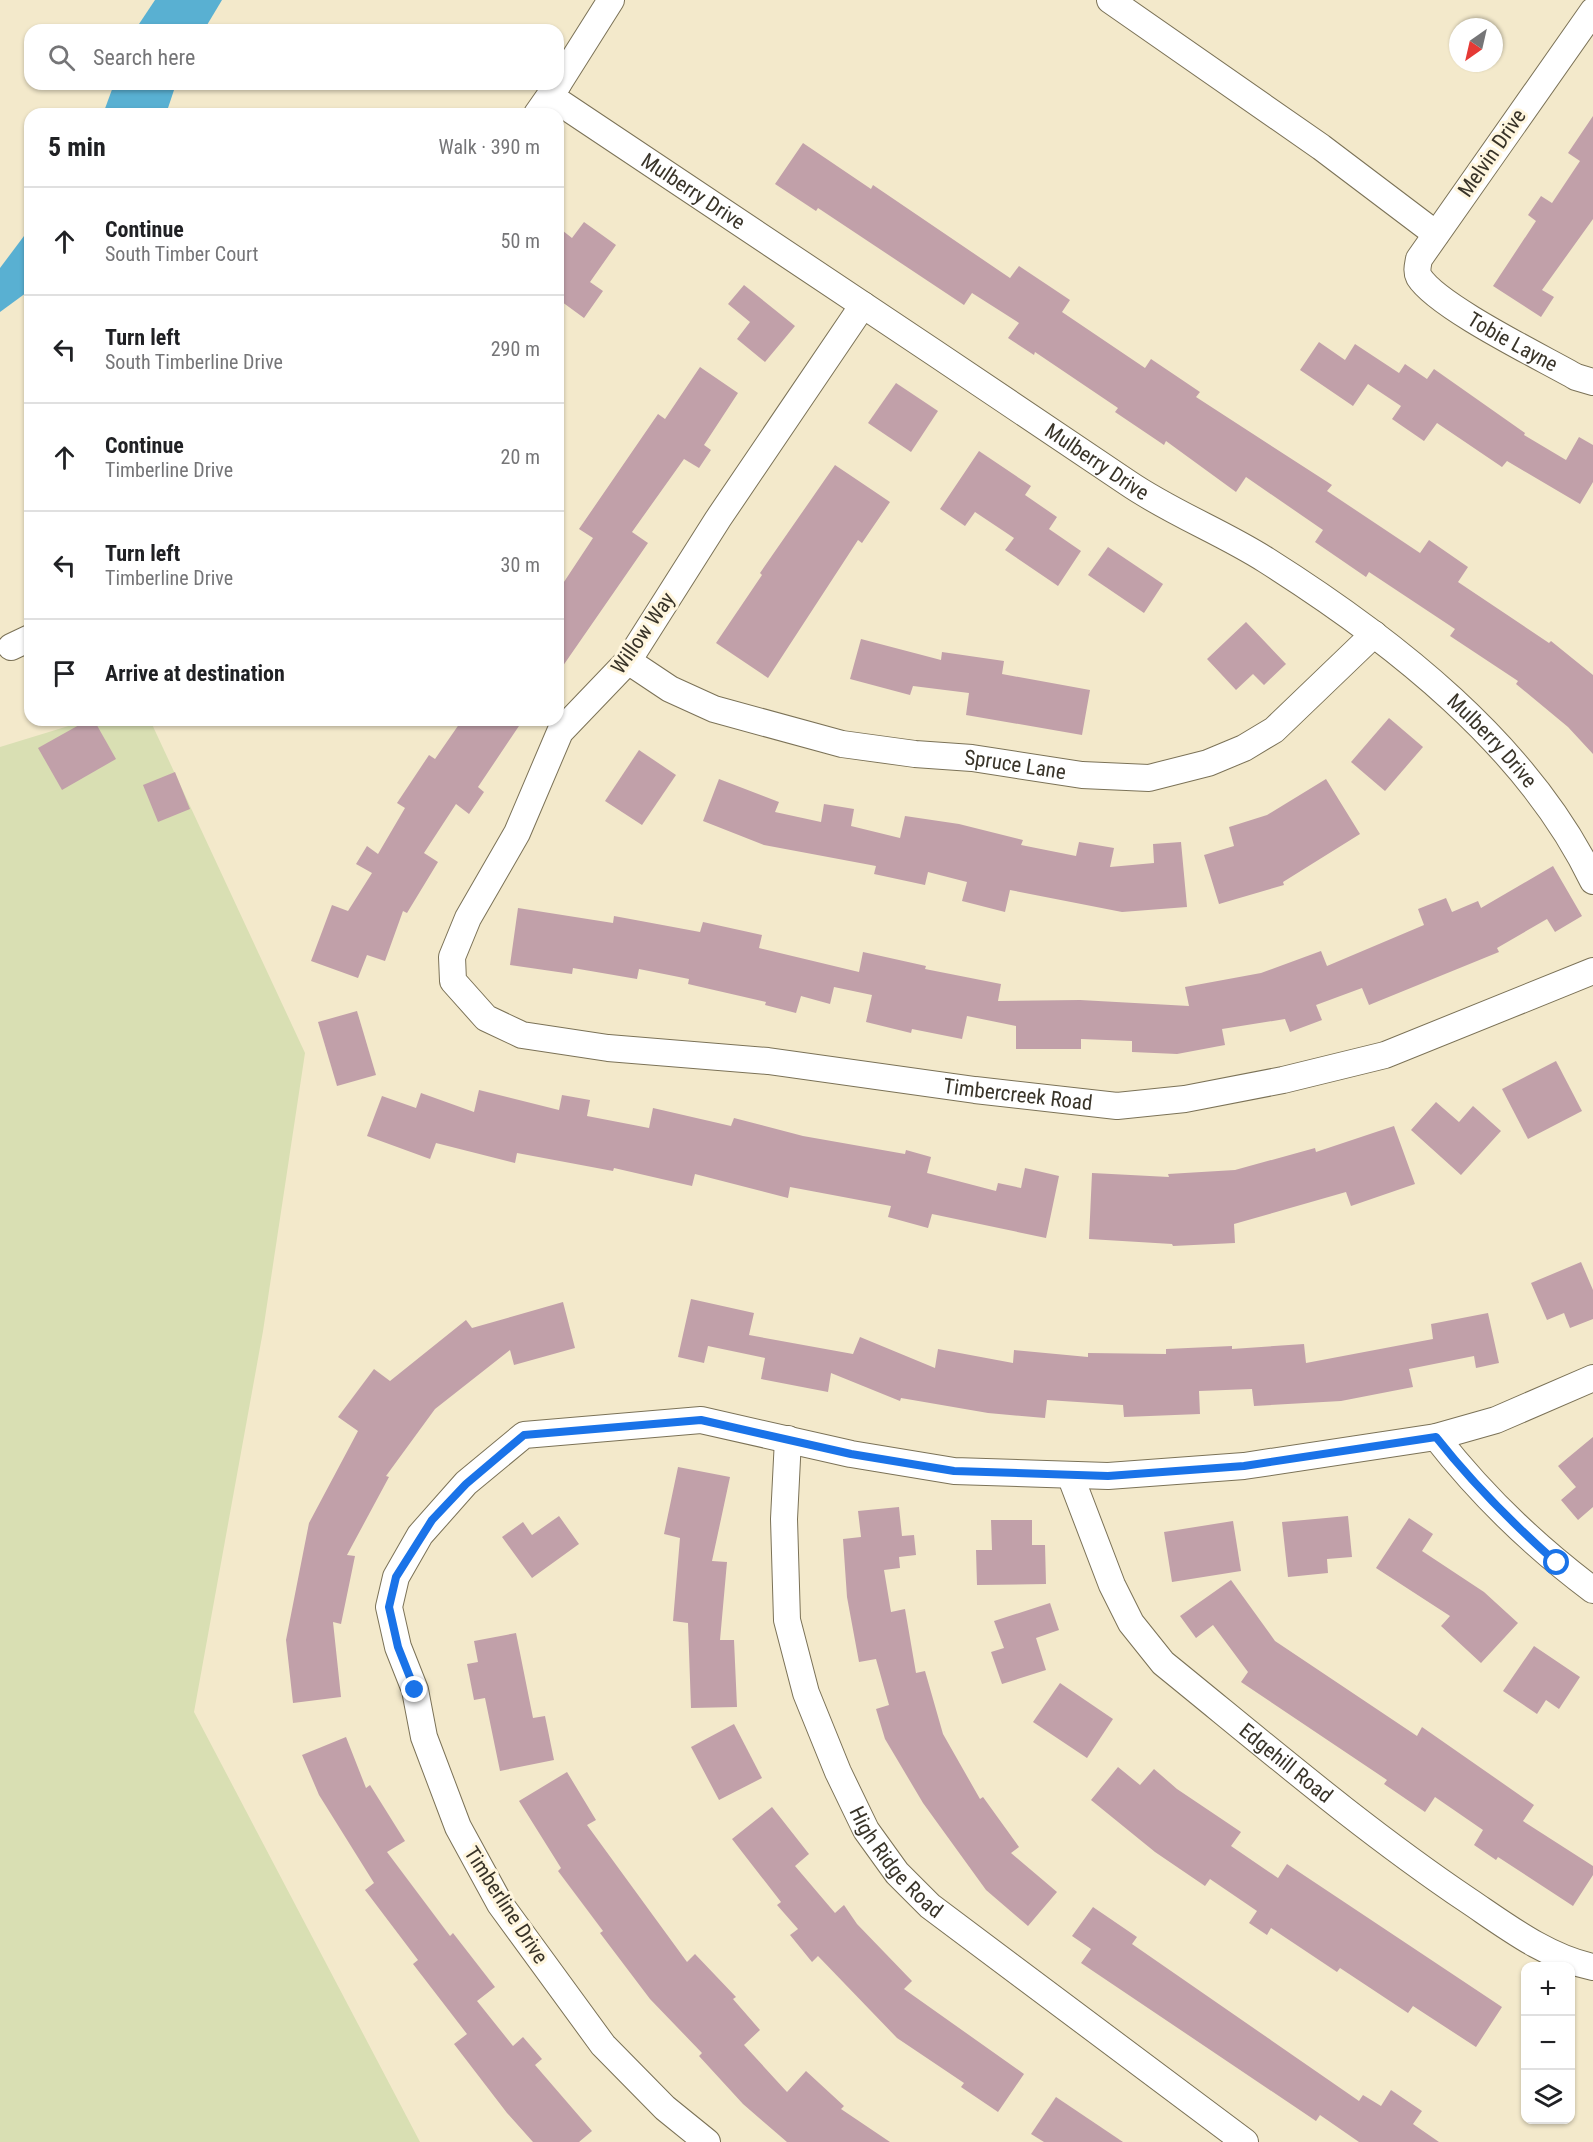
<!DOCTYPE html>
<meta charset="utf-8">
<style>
body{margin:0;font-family:"Roboto Condensed",sans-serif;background:#f2f2f2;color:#202124}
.controls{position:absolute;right:18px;bottom:18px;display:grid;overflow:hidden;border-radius:12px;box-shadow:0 2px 4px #0004}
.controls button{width:54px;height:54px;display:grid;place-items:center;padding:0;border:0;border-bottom:2px solid #e0e0e0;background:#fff;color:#202124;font:30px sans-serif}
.compass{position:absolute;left:1449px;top:18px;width:54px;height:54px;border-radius:50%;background:#fff;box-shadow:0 2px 4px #0004;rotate:214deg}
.stop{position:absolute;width:18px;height:18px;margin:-14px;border:4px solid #1a73e8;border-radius:50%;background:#fff}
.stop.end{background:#1a73e8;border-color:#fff;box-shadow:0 2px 6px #0008}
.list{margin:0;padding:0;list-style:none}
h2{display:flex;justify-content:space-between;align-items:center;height:78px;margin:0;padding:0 24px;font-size:26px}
h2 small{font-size:20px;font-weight:400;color:#757577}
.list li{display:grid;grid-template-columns:39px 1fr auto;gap:18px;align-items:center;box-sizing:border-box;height:108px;padding:0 24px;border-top:2px solid #e0e0e0}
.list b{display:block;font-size:22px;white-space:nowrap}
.list p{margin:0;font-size:20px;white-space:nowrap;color:#757577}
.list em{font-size:20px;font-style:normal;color:#757577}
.icon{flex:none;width:33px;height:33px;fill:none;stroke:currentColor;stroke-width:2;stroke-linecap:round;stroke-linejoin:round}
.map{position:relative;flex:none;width:1593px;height:2142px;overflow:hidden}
.search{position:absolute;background:#fff;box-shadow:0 2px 4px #0004;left:24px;top:24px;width:540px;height:66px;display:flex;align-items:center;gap:15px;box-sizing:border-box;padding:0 21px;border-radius:18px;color:#757577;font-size:22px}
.panel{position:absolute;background:#fff;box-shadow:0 2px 4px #0004;left:24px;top:108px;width:540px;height:618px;border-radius:18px}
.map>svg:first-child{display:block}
.green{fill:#d9dfb3}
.water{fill:#59b0d2}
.building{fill:#c1a0a9}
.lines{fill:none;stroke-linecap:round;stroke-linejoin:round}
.minor-casing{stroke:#7b7257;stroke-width:28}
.minor{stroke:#fff;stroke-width:26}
.route{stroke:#1a73e8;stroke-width:8}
.labels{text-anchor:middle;stroke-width:6;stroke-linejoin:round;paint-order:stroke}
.street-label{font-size:21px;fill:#393429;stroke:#fff6de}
</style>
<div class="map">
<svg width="1593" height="2142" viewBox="0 0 1593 2142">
<rect width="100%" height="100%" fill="#f3e9cb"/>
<polygon class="green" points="88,720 150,720 305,1053 263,1331 194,1712 420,2142 0,2142 0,747"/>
<g class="water">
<polygon points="155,0 222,0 204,30 135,30"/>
<polygon points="114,84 176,84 166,114 103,114"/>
<polygon points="30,228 30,290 0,312 0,268"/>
</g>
<g class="building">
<polygon points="1593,116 1593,219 1542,290 1554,297 1541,317 1493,286 1536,221 1528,215 1541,196 1552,203 1580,161 1568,153"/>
<polygon points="803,143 871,189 873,185 1010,278 1019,266 1070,300 1062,312 1145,368 1151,359 1200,392 1196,397 1332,485 1327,491 1420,553 1429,540 1468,567 1458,582 1549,643 1551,641 1593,675 1593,754 1568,727 1516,684 1518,681 1450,636 1455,629 1369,572 1366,577 1315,542 1323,530 1246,477 1236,492 1166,441 1164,445 1115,412 1118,408 1035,352 1034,355 1008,338 1019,323 972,293 964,305 818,208 816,211 775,184"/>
<polygon points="584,222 616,245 590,282 603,291 584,318 558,299 558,227 572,238"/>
<polygon points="744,285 795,326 765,362 737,339 750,322 728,304"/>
<polygon points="1319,342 1345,360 1355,344 1399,373 1405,364 1427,379 1434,369 1525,433 1524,435 1566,460 1579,437 1593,445 1593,482 1580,504 1507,461 1502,467 1437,423 1424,441 1392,419 1401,406 1368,384 1353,406 1300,370"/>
<polygon points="700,367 738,393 704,445 711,450 699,468 684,459 632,532 648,543 558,673 558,591 593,538 579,529 658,414 665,419"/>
<polygon points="896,383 938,411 911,452 868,423"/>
<polygon points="979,451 1031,486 1025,495 1057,517 1049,529 1081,551 1058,586 1005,550 1014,538 975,512 965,526 940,509"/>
<polygon points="835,465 890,502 862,543 858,540 768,678 716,643 762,575 760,573"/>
<polygon points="1108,547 1163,584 1144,613 1088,575"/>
<polygon points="1246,622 1286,664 1264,685 1253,674 1236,690 1207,659"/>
<polygon points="861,639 941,660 942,652 1004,661 1002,674 1090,690 1082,735 966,715 969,693 913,686 910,695 850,679"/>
<polygon points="1389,718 1423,747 1385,791 1351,762"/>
<polygon points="88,720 94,720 116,759 62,790 38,748"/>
<polygon points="462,720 523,720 478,787 484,792 469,814 456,804 424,853 438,862 407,913 403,911 385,961 367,955 358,978 311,961 332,905 348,911 372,873 356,864 367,846 378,854 405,808 397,803 429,755 435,759"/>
<polygon points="639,750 676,775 642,825 605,801"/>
<polygon points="175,772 190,809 158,822 143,785"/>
<polygon points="719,779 779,802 775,812 821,822 824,804 854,809 851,826 900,838 905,816 959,824 1023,840 1021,845 1076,856 1079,842 1114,848 1110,867 1154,863 1153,844 1181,842 1187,907 1122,912 1010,890 1005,912 962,901 967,882 928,872 925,885 874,874 876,866 764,845 703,821"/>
<polygon points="1326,779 1360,834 1283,882 1284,885 1219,904 1204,855 1234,846 1229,827 1267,815"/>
<polygon points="1553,866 1582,916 1555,932 1547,919 1497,948 1499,952 1369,1005 1362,988 1316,1005 1322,1020 1290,1032 1285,1019 1222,1029 1225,1045 1177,1054 1132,1052 1132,1041 1081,1039 1081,1049 1016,1049 1016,1026 967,1016 962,1039 912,1029 911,1033 866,1022 872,995 834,987 830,1004 801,996 796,1013 765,1005 766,1002 688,984 689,979 639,969 637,979 573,968 572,974 510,965 518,908 613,923 614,916 700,932 703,922 762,935 759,948 859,972 863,952 926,966 925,969 1001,984 998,1001 1080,1000 1189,1006 1185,987 1261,973 1321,951 1327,966 1424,925 1418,909 1446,898 1452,912 1478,901 1481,908"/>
<polygon points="357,1011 376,1075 337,1086 318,1022"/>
<polygon points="1556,1061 1582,1111 1528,1139 1502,1089"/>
<polygon points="479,1090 559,1110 562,1095 590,1100 587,1116 649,1128 653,1108 731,1126 734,1118 803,1136 905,1154 906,1150 931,1157 927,1173 996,1191 998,1183 1021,1188 1025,1168 1059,1176 1046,1238 932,1214 928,1228 888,1217 891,1206 790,1187 788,1198 695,1174 692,1186 614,1168 613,1171 517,1153 515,1163 436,1143 430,1159 367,1136 382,1096 416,1108 421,1093 474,1112"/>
<polygon points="1436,1102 1459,1122 1473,1106 1501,1131 1461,1175 1411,1130"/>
<polygon points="1394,1126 1415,1184 1351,1206 1346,1192 1234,1224 1235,1243 1173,1246 1172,1244 1089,1239 1092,1173 1169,1177 1168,1174 1235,1170 1315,1148 1316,1152"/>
<polygon points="1581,1262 1593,1290 1593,1319 1570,1328 1564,1313 1547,1320 1531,1283"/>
<polygon points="691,1299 754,1313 749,1335 853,1354 860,1337 935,1368 938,1349 1013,1363 1014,1350 1088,1357 1088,1353 1166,1354 1166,1349 1232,1346 1232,1349 1304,1344 1306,1363 1433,1339 1431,1324 1488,1313 1499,1363 1476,1368 1474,1356 1409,1369 1413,1387 1341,1401 1254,1406 1252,1389 1199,1391 1200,1414 1124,1417 1123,1405 1047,1400 1045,1418 988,1413 901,1398 900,1401 831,1373 828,1392 761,1379 765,1358 708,1346 704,1363 678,1357"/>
<polygon points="563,1302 575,1348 514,1365 510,1350 435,1409 386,1476 389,1477 347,1555 355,1556 341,1624 333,1622 341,1697 293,1703 286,1640 309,1523 358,1431 338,1417 374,1369 390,1381 466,1320 472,1328"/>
<polygon points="1593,1437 1593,1507 1578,1520 1561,1500 1576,1487 1558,1466"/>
<polygon points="678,1467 730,1477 712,1561 727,1562 720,1640 734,1640 737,1707 691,1708 688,1623 673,1621 680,1538 664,1534"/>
<polygon points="899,1507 902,1536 914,1535 916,1555 899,1557 900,1568 884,1570 891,1612 905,1609 916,1673 925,1671 943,1734 980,1799 983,1797 1019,1847 1011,1853 1057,1892 1028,1926 986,1890 923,1803 885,1739 876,1709 889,1705 876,1659 859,1662 847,1597 843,1539 861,1537 858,1511"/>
<polygon points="559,1516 579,1544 532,1578 502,1537 523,1522 532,1535"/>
<polygon points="1348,1516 1352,1557 1327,1559 1328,1573 1288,1577 1282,1522"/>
<polygon points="1409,1518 1433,1534 1422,1551 1484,1592 1518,1623 1481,1663 1441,1626 1450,1616 1376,1568"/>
<polygon points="991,1520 1032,1520 1032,1545 1045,1545 1046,1584 977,1585 976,1550 992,1550"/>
<polygon points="1233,1521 1241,1571 1172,1582 1164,1532"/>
<polygon points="1231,1580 1275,1641 1417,1736 1422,1727 1534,1805 1523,1821 1593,1866 1593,1875 1573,1906 1498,1857 1496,1860 1474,1845 1483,1830 1435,1797 1425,1812 1384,1784 1387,1780 1241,1682 1248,1672 1213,1625 1196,1638 1180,1616"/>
<polygon points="1050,1603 1059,1630 1036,1638 1046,1670 1002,1684 991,1652 1004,1648 994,1621"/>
<polygon points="516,1633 533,1718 545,1716 554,1760 500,1771 485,1698 474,1700 467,1664 478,1662 474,1641"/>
<polygon points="1534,1646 1580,1677 1559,1709 1546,1700 1537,1714 1503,1691"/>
<polygon points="1060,1683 1113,1719 1087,1758 1033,1722"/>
<polygon points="734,1724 762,1778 719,1800 691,1747"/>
<polygon points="346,1737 366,1788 370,1785 405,1841 387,1852 450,1936 453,1933 495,1987 477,2001 513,2046 523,2037 542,2059 535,2065 592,2131 579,2142 533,2142 507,2113 454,2044 467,2034 413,1964 418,1960 365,1890 374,1883 319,1795 302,1755"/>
<polygon points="1118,1767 1140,1785 1154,1769 1177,1789 1241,1832 1231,1846 1278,1878 1287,1864 1502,2007 1476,2047 1413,2006 1408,2013 1340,1968 1337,1972 1271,1928 1267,1935 1249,1923 1257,1911 1210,1879 1205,1886 1155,1852 1091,1800"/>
<polygon points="567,1772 596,1820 587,1825 687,1962 695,1954 736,1997 733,1999 760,2030 744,2045 787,2092 806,2071 844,2106 841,2109 890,2142 787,2142 743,2104 699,2056 702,2053 650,1999 600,1933 603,1931 558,1871 561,1868 519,1801"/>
<polygon points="772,1807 809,1854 795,1866 835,1913 844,1905 857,1924 912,1981 904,1989 1024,2074 998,2112 961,2087 964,2083 897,2038 818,1956 812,1962 790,1935 798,1929 777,1905 781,1902 732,1839"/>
<polygon points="1093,1907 1137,1937 1132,1944 1359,2101 1363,2095 1381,2106 1391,2090 1422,2111 1413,2124 1439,2142 1359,2142 1320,2115 1316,2121 1081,1963 1091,1949 1072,1936"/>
<polygon points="1056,2097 1123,2142 1044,2142 1031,2134"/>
</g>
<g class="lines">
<defs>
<g id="minor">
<polyline points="1110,0 1321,147 1436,234"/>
<path id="s1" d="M1593,11L1419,259C1418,265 1416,271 1419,277C1438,307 1541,357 1576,377L1593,382"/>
<polyline points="558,84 611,0"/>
<path id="s2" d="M550,96C743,225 936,353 1128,483C1172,513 1222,532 1266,560C1391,639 1528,745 1593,881"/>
<polyline points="537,114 558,84"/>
<path id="s3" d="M863,305L718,519L628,661L560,732L517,833L468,918L452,957L453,981L486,1018L522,1035L608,1048L768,1061L975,1090L1117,1106L1185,1099L1283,1080L1385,1055L1593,971"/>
<polyline points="11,647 30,638"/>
<path id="s4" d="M628,661L670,689L714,709L842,744L915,754L972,758L1082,775L1149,778L1208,763L1244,748L1274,730L1374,634"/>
<path d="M1436,1437C1482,1496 1533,1545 1593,1590"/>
<path id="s5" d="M788,1439L784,1519L787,1620L806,1693L838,1772L866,1830L897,1873L930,1906L1245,2142"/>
<path id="s6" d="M1070,1475L1112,1585L1131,1623L1163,1663C1263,1744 1362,1829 1469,1901C1506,1926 1548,1958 1593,1967"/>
<polyline points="707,2142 665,2108 603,2045 500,1904 458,1827 424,1737 415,1690 398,1647 389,1607 396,1577 420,1535 466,1483 524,1435 701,1420 851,1454 954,1471 1108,1476 1244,1466 1436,1437 1496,1420 1593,1378"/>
</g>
</defs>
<use href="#minor" class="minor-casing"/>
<use href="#minor" class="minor"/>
</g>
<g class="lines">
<path class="route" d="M415,1690L398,1647L389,1607L396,1577L432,1520L466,1484L524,1435L701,1420L851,1454L954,1471L1108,1476L1244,1466L1436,1437C1473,1484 1512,1523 1557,1563"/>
</g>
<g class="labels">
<g class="street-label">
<text transform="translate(1492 153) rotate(-55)" y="7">Melvin Drive</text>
<text dy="7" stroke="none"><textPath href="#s2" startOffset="172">Mulberry Drive</textPath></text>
<text dy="7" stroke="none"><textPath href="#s1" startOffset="436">Tobie Layne</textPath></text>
<text dy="7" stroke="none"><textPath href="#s2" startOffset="658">Mulberry Drive</textPath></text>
<text transform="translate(643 633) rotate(-55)" y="7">Willow Way</text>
<text dy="7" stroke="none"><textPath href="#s2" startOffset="1144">Mulberry Drive</textPath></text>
<text dy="7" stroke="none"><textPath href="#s4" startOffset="406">Spruce Lane</textPath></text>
<text dy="7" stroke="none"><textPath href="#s3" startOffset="1388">Timbercreek Road</textPath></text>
<text dy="7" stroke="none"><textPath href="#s6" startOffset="370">Edgehill Road</textPath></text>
<text dy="7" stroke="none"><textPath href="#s5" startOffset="450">High Ridge Road</textPath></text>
<text transform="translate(506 1905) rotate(57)" y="7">Timberline Drive</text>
</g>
</g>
</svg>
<div class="controls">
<button>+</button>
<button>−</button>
<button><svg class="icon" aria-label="layers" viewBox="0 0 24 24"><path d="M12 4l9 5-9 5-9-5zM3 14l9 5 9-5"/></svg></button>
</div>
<svg class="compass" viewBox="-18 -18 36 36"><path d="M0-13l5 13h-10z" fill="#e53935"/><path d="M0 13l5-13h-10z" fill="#757577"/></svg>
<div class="stop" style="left:1557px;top:1563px"></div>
<div class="stop end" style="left:415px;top:1690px"></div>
<div class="search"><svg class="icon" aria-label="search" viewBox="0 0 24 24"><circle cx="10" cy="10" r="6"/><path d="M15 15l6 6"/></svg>Search here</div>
<section class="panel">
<h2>5 min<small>Walk · 390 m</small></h2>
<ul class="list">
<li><svg class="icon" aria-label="ahead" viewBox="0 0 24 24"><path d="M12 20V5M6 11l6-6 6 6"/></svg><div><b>Continue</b><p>South Timber Court</p></div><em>50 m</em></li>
<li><svg class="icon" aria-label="left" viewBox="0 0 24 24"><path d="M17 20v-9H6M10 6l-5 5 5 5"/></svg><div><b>Turn left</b><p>South Timberline Drive</p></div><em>290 m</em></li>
<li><svg class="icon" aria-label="ahead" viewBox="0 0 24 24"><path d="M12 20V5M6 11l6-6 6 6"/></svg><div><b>Continue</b><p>Timberline Drive</p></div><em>20 m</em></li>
<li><svg class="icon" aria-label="left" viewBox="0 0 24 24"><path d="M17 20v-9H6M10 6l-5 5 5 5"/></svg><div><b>Turn left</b><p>Timberline Drive</p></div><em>30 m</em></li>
<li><svg class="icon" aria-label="arrive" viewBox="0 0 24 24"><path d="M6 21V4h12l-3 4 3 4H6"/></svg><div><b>Arrive at destination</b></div></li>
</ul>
</section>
</div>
